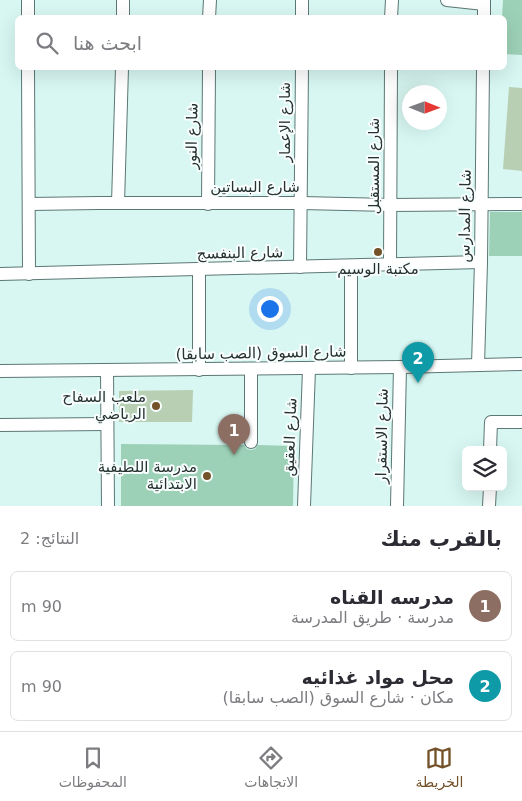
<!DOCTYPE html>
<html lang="ar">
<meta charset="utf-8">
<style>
body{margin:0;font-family:"DejaVu Sans","Noto Sans Arabic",sans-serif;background:#f7f7f7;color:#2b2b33;direction:rtl}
.controls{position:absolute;right:15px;bottom:15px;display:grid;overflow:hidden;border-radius:8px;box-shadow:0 5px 20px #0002}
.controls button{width:45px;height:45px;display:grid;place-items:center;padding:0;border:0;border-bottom:1px solid #e1e1e2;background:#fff;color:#2b2b33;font:25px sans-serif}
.compass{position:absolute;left:402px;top:85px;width:45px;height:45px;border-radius:50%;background:#fff;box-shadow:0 5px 20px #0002;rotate:91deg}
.you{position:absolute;left:269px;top:308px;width:18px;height:18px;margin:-12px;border:4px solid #fff;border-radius:50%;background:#1a73e8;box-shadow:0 0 0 8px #1a73e833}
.badge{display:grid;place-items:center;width:32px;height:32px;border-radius:50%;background:#735129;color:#fff;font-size:16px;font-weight:700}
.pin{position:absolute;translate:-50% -41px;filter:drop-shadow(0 1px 2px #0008)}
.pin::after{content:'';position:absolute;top:26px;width:18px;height:15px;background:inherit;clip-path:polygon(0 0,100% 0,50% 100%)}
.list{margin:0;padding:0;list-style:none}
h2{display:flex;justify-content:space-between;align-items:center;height:65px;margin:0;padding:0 20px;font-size:21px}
h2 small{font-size:16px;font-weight:400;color:#7c7c81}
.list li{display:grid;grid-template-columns:32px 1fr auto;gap:15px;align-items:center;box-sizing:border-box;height:70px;margin:0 10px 10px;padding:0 10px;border:1px solid #e1e1e2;border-radius:8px}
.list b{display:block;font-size:19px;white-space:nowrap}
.list p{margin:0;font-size:16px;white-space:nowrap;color:#7c7c81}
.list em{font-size:16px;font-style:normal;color:#7c7c81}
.icon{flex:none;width:28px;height:28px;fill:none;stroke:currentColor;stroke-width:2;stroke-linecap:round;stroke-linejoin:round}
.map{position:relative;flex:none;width:522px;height:506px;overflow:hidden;direction:ltr}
.search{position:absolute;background:#fff;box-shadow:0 5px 20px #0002;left:15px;right:15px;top:15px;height:55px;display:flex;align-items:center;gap:12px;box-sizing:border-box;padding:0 18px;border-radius:8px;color:#7c7c81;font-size:19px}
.sheet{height:225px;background:#fff}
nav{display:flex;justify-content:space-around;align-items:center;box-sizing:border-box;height:70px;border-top:1px solid #e1e1e2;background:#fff;font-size:14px;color:#7c7c81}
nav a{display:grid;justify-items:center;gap:2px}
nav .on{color:#735129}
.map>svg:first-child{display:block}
.green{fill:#b8cfb3}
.building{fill:#9dd1b7}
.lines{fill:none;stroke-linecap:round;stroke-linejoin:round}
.street-casing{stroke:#5c7774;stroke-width:14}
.street{stroke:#fff;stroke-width:12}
.poi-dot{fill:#735129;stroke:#f8fefd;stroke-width:2}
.labels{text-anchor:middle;stroke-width:4;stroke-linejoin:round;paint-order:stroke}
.street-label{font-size:15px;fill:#263230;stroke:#f8fefd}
.poi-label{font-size:15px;fill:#263230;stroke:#f8fefd;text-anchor:end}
</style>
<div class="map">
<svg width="522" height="506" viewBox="0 0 522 506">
<rect width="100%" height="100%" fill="#d8f7f2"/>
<g class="green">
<polygon points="509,87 522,88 522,171 503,169"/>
<polygon points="193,390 192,422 119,422 119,391"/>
</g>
<g class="building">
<polygon points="503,0 522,0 522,55 504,54 504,18 502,18"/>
<polygon points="490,212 522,212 522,256 489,256"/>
<polygon points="121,444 244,445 247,449 251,450 255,449 258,445 294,446 293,506 121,506"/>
</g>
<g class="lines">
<defs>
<g id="street">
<polyline points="28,0 28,18"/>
<polyline points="447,0 484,4"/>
<polyline points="123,18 123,0"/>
<polyline points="209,18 210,0"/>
<polyline points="302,18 302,0"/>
<polyline points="391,18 392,0"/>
<polyline points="484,18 484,0"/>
<polyline points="28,68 29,274"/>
<polyline points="118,203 122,68"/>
<polyline points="29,204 99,203 301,203 390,205 522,204"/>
<polyline points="208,204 209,68"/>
<polyline points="390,264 391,68"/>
<polyline points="300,267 302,68"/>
<polyline points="199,270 199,370"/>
<polyline points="0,274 481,262"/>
<polyline points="478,365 481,262 483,68"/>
<polyline points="351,368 351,266"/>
<polyline points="251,369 251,442"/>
<polyline points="107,370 108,506"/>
<polyline points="0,371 400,367 522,364"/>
<polyline points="0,425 107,424"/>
<polyline points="490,450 491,422 522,422"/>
<polyline points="304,506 309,369"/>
<polyline points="397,506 400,367"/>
<polyline points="489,506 490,487"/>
</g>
</defs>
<use href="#street" class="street-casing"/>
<use href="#street" class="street"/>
</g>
<g class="poi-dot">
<circle cx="378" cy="252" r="5"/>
<circle cx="156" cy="406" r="5"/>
<circle cx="207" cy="476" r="5"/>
</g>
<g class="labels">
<g class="street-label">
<text transform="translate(285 122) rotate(-90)" y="5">شارع الإعمار</text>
<text transform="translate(192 136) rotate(-89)" y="5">شارع النور</text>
<text transform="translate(374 166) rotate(-90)" y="5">شارع المستقبل</text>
<text x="255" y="192">شارع البساتين</text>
<text transform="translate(465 216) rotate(-89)" y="5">شارع المدارس</text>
<text transform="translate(240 253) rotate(-1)" y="5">شارع البنفسج</text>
<text transform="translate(261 353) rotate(-1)" y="5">شارع السوق (الصب سابقا)</text>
<text transform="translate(382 436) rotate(-89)" y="5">شارع الاستقرار</text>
<text transform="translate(290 437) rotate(-88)" y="5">شارع العقيق</text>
</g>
<g class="poi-label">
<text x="378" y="274" text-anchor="middle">مكتبة الوسيم</text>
<text x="146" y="402">ملعب السفاح<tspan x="146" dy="17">الرياضي</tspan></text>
<text x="197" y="472">مدرسة اللطيفية<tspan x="197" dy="17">الابتدائية</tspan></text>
</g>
</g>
</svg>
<div class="controls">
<button><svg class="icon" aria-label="layers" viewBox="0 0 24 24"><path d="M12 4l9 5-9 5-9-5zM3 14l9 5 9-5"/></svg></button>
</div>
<svg class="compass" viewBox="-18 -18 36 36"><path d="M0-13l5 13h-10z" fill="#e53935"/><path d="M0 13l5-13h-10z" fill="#7c7c81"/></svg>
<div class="you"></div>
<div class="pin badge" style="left:234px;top:455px;background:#8d6e63">1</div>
<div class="pin badge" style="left:418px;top:383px;background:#0f9aa8">2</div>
<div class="search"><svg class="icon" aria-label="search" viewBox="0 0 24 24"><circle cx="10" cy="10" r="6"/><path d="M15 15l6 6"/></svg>ابحث هنا</div>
</div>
<section class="sheet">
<h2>بالقرب منك<small>النتائج: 2</small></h2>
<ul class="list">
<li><span class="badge" style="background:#8d6e63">1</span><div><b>مدرسه القناه</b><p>مدرسة · طريق المدرسة</p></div><em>90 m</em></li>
<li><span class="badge" style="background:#0f9aa8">2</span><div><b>محل مواد غذائيه</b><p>مكان · شارع السوق (الصب سابقا)</p></div><em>90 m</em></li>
</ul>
</section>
<nav>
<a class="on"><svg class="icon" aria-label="map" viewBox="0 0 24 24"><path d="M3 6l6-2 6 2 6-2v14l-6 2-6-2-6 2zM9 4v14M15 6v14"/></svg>الخريطة</a>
<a><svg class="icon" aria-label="directions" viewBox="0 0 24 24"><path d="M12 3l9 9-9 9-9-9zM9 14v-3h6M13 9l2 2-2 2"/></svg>الاتجاهات</a>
<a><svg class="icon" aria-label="saved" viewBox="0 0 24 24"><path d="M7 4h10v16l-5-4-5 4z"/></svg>المحفوظات</a>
</nav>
